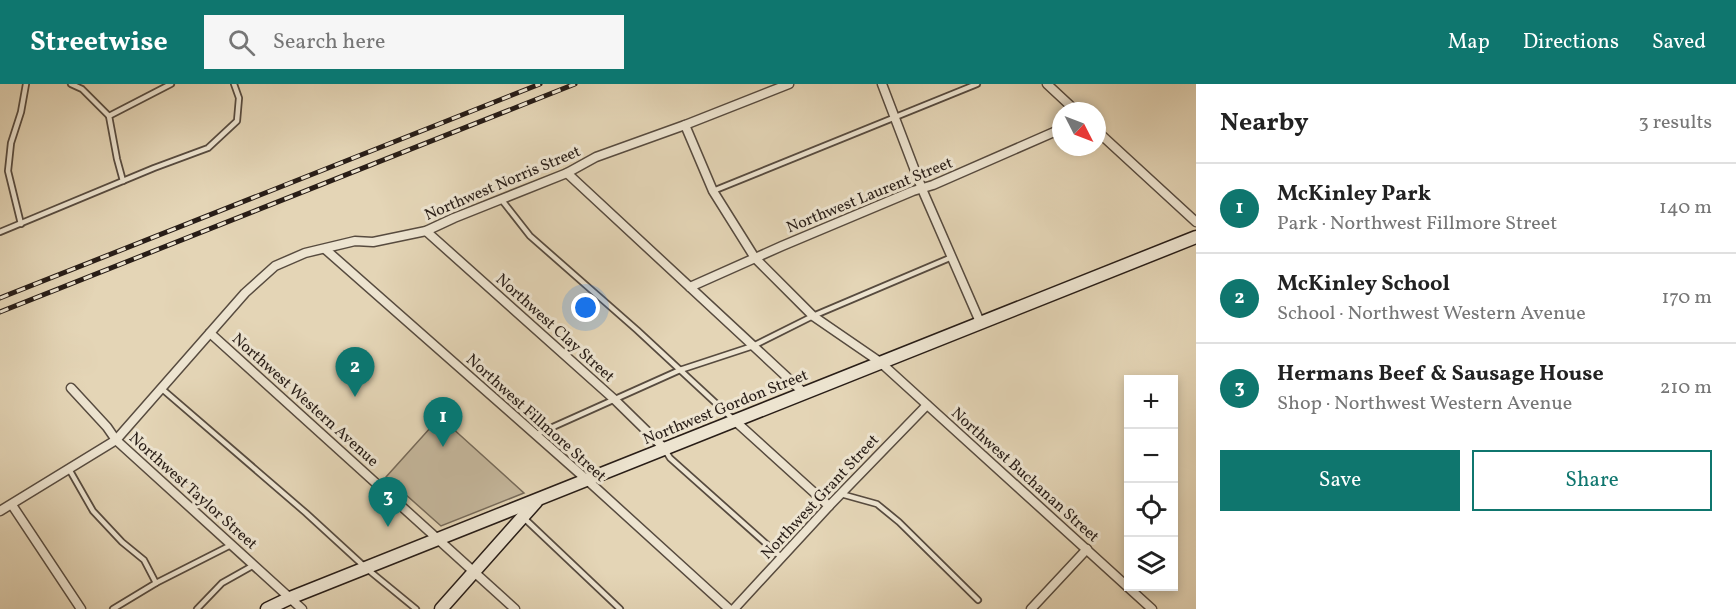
<!DOCTYPE html>
<meta charset="utf-8">
<style>
body{margin:0;font-family:Vollkorn,serif;background:#f6f6f6;color:#222}
.controls{position:absolute;right:18px;bottom:18px;display:grid;overflow:hidden;border-radius:0px;box-shadow:0 3px 9px #0003}
.controls button{width:54px;height:54px;display:grid;place-items:center;padding:0;border:0;border-bottom:2px solid #e0e0e0;background:#fff;color:#222;font:30px sans-serif}
.compass{position:absolute;left:1052px;top:18px;width:54px;height:54px;border-radius:50%;background:#fff;box-shadow:0 3px 9px #0003;rotate:132deg}
.you{position:absolute;left:586px;top:224px;width:21px;height:21px;margin:-15px;border:4px solid #fff;border-radius:50%;background:#1a73e8;box-shadow:0 0 0 9px #1a73e833}
.badge{display:grid;place-items:center;width:39px;height:39px;border-radius:50%;background:#0f766e;color:#fff;font-size:20px;font-weight:700}
.pin{position:absolute;translate:-50% -50px;filter:drop-shadow(0 2px 3px #0008)}
.pin::after{content:'';position:absolute;top:32px;width:21px;height:18px;background:inherit;clip-path:polygon(0 0,100% 0,50% 100%)}
.list{margin:0;padding:0;list-style:none}
h2{display:flex;justify-content:space-between;align-items:center;height:78px;margin:0;padding:0 24px;font-size:26px}
h2 small{font-size:20px;font-weight:400;color:#767676}
.list li{display:grid;grid-template-columns:39px 1fr auto;gap:18px;align-items:center;box-sizing:border-box;height:90px;padding:0 24px;border-top:2px solid #e0e0e0}
.list b{display:block;font-size:22px;white-space:nowrap}
.list p{margin:0;font-size:20px;white-space:nowrap;color:#767676}
.list em{font-size:20px;font-style:normal;color:#767676}
.actions{display:flex;gap:12px;padding:18px 24px}
.actions a{flex:1;padding:14px 0;border:2px solid #0f766e;border-radius:0px;text-align:center;font-size:21px;color:#0f766e}
.actions .main{background:#0f766e;color:#fff}
.icon{flex:none;width:33px;height:33px;fill:none;stroke:currentColor;stroke-width:2;stroke-linecap:round;stroke-linejoin:round}
.map{position:relative;flex:none;width:1196px;height:525px;overflow:hidden}
header{display:flex;align-items:center;gap:36px;box-sizing:border-box;height:84px;padding:0 30px;background:#0f766e;color:#fff}
header strong{font-size:28px}
nav{display:flex;gap:33px;margin-inline-start:auto;font-size:21px}
.search{width:420px;height:54px;background:#f6f6f6;display:flex;align-items:center;gap:15px;box-sizing:border-box;padding:0 21px;border-radius:0px;color:#767676;font-size:22px}
main{display:flex}
aside{flex:1;background:#fff}
.map>svg:first-child{display:block}
.green{fill:#c4b69b;stroke:#766a59;stroke-width:1.5}
.lines{fill:none;stroke-linecap:round;stroke-linejoin:round}
.service-casing{stroke:#574b3f;stroke-width:8}
.minor-casing{stroke:#574b3f;stroke-width:11}
.secondary-casing{stroke:#281d17;stroke-width:15}
.service{stroke:#ede4d0;stroke-width:4.5}
.minor{stroke:#ede4d0;stroke-width:8}
.secondary{stroke:#ede4d0;stroke-width:12}
.rail-casing{stroke:#281d17;stroke-width:5}
.rail{stroke:#ede4d0;stroke-width:3;stroke-dasharray:9;stroke-linecap:butt}
.labels{text-anchor:middle;stroke-width:6;stroke-linejoin:round;paint-order:stroke}
.street-label{font-size:16px;fill:#281d17;stroke:#ede4d0}
</style>
<header>
<strong>Streetwise</strong>
<div class="search"><svg class="icon" aria-label="search" viewBox="0 0 24 24"><circle cx="10" cy="10" r="6"/><path d="M15 15l6 6"/></svg>Search here</div>
<nav><a>Map</a><a>Directions</a><a>Saved</a></nav>
</header>
<main>
<div class="map">
<svg width="1196" height="525" viewBox="0 0 1196 525">
<rect width="100%" height="100%" fill="#e4d5b6"/>
<filter id="stains"><feTurbulence type="fractalNoise" baseFrequency=".00333" numOctaves="4"/><feColorMatrix values="0 0 0 0 .2 0 0 0 0 .09 0 0 0 0 .02 0 0 0 .5 -.17"/></filter>
<radialGradient id="worn" r=".72"><stop offset=".6" stop-color="#630" stop-opacity="0"/><stop offset="1" stop-color="#630" stop-opacity=".3"/></radialGradient>
<polygon class="green" points="440,333 524,409 441,442 386,393"/>
<g class="lines">
<defs>
<g id="service">
<polyline points="71,0 82,5 109,32"/>
<polyline points="123,97 117,75 109,32 171,0"/>
<polyline points="713,107 977,0"/>
<polyline points="501,115 530,152 637,246 734,336"/>
<polyline points="21,140 8,87 11,59 21,28 26,0"/>
<polyline points="0,148 154,84 208,64 237,37 239,14 234,0"/>
<polyline points="161,304 306,429 366,484 416,525"/>
<polyline points="535,351 680,286 753,262 813,232 952,173"/>
<polyline points="665,366 670,374 781,473"/>
<polyline points="69,385 93,427 122,458 144,476 156,499 231,461"/>
<polyline points="841,410 877,420 899,438 978,516"/>
<polyline points="524,434 620,525"/>
<polyline points="113,525 156,499"/>
<polyline points="197,525 222,499 254,481"/>
</g>
<g id="minor">
<polyline points="882,0 922,105 980,238"/>
<polyline points="1047,0 1076,27"/>
<polyline points="685,41 713,107 755,174 813,232 880,278 1152,525"/>
<polyline points="1097,47 1196,138"/>
<polyline points="567,89 804,309"/>
<polyline points="426,147 615,316 664,364"/>
<polyline points="325,165 586,395 729,525"/>
<polyline points="690,203 782,162 913,107 933,101 1061,45"/>
<polyline points="210,249 515,525"/>
<polyline points="71,304 107,343 116,356 302,525"/>
<polyline points="734,336 829,422"/>
<polyline points="12,421 81,525"/>
<polyline points="0,427 116,356 245,209 275,182 305,169 355,157 373,158 426,147 454,134 567,89 596,73 685,41 789,0"/>
<polyline points="734,525 829,422 927,321"/>
<polyline points="1031,525 1087,465"/>
</g>
<g id="secondary">
<polyline points="267,525 290,514 1196,153"/>
<polyline points="441,525 536,418"/>
</g>
</defs>
<use href="#service" class="service-casing"/>
<use href="#minor" class="minor-casing"/>
<use href="#secondary" class="secondary-casing"/>
<use href="#service" class="service"/>
<use href="#minor" class="minor"/>
<use href="#secondary" class="secondary"/>
<defs>
<g id="rail">
<polyline points="0,214 540,0"/>
<polyline points="0,228 575,0"/>
</g>
</defs>
<use href="#rail" class="rail-casing"/>
<use href="#rail" class="rail"/>
</g>
<g class="labels">
<g class="street-label">
<text transform="translate(502 98) rotate(-23)" y="6">Northwest Norris Street</text>
<text transform="translate(869 110) rotate(-22)" y="6">Northwest Laurent Street</text>
<text transform="translate(556 243) rotate(42)" y="6">Northwest Clay Street</text>
<text transform="translate(306 315) rotate(42)" y="6">Northwest Western Avenue</text>
<text transform="translate(725 322) rotate(-22)" y="6">Northwest Gordon Street</text>
<text transform="translate(537 333) rotate(42)" y="6">Northwest Fillmore Street</text>
<text transform="translate(1026 390) rotate(42)" y="6">Northwest Buchanan Street</text>
<text transform="translate(194 406) rotate(42)" y="6">Northwest Taylor Street</text>
<text transform="translate(819 412) rotate(-47)" y="6">Northwest Grant Street</text>
</g>
</g>
<rect width="100%" height="100%" filter="url(#stains)"/>
<rect width="100%" height="100%" fill="url(#worn)"/>
</svg>
<div class="controls">
<button>+</button>
<button>−</button>
<button><svg class="icon" aria-label="locate" viewBox="0 0 24 24"><circle cx="12" cy="12" r="6"/><path d="M12 2v4M12 18v4M2 12h4M18 12h4"/></svg></button>
<button><svg class="icon" aria-label="layers" viewBox="0 0 24 24"><path d="M12 4l9 5-9 5-9-5zM3 14l9 5 9-5"/></svg></button>
</div>
<svg class="compass" viewBox="-18 -18 36 36"><path d="M0-13l5 13h-10z" fill="#e53935"/><path d="M0 13l5-13h-10z" fill="#767676"/></svg>
<div class="you"></div>
<div class="pin badge" style="left:443px;top:363px">1</div>
<div class="pin badge" style="left:355px;top:313px">2</div>
<div class="pin badge" style="left:388px;top:443px">3</div>
</div>
<aside>
<h2>Nearby<small>3 results</small></h2>
<ul class="list">
<li><span class="badge">1</span><div><b>McKinley Park</b><p>Park · Northwest Fillmore Street</p></div><em>140 m</em></li>
<li><span class="badge">2</span><div><b>McKinley School</b><p>School · Northwest Western Avenue</p></div><em>170 m</em></li>
<li><span class="badge">3</span><div><b>Hermans Beef &amp; Sausage House</b><p>Shop · Northwest Western Avenue</p></div><em>210 m</em></li>
</ul>
<div class="actions"><a class="main">Save</a><a>Share</a></div>
</aside>
</main>
